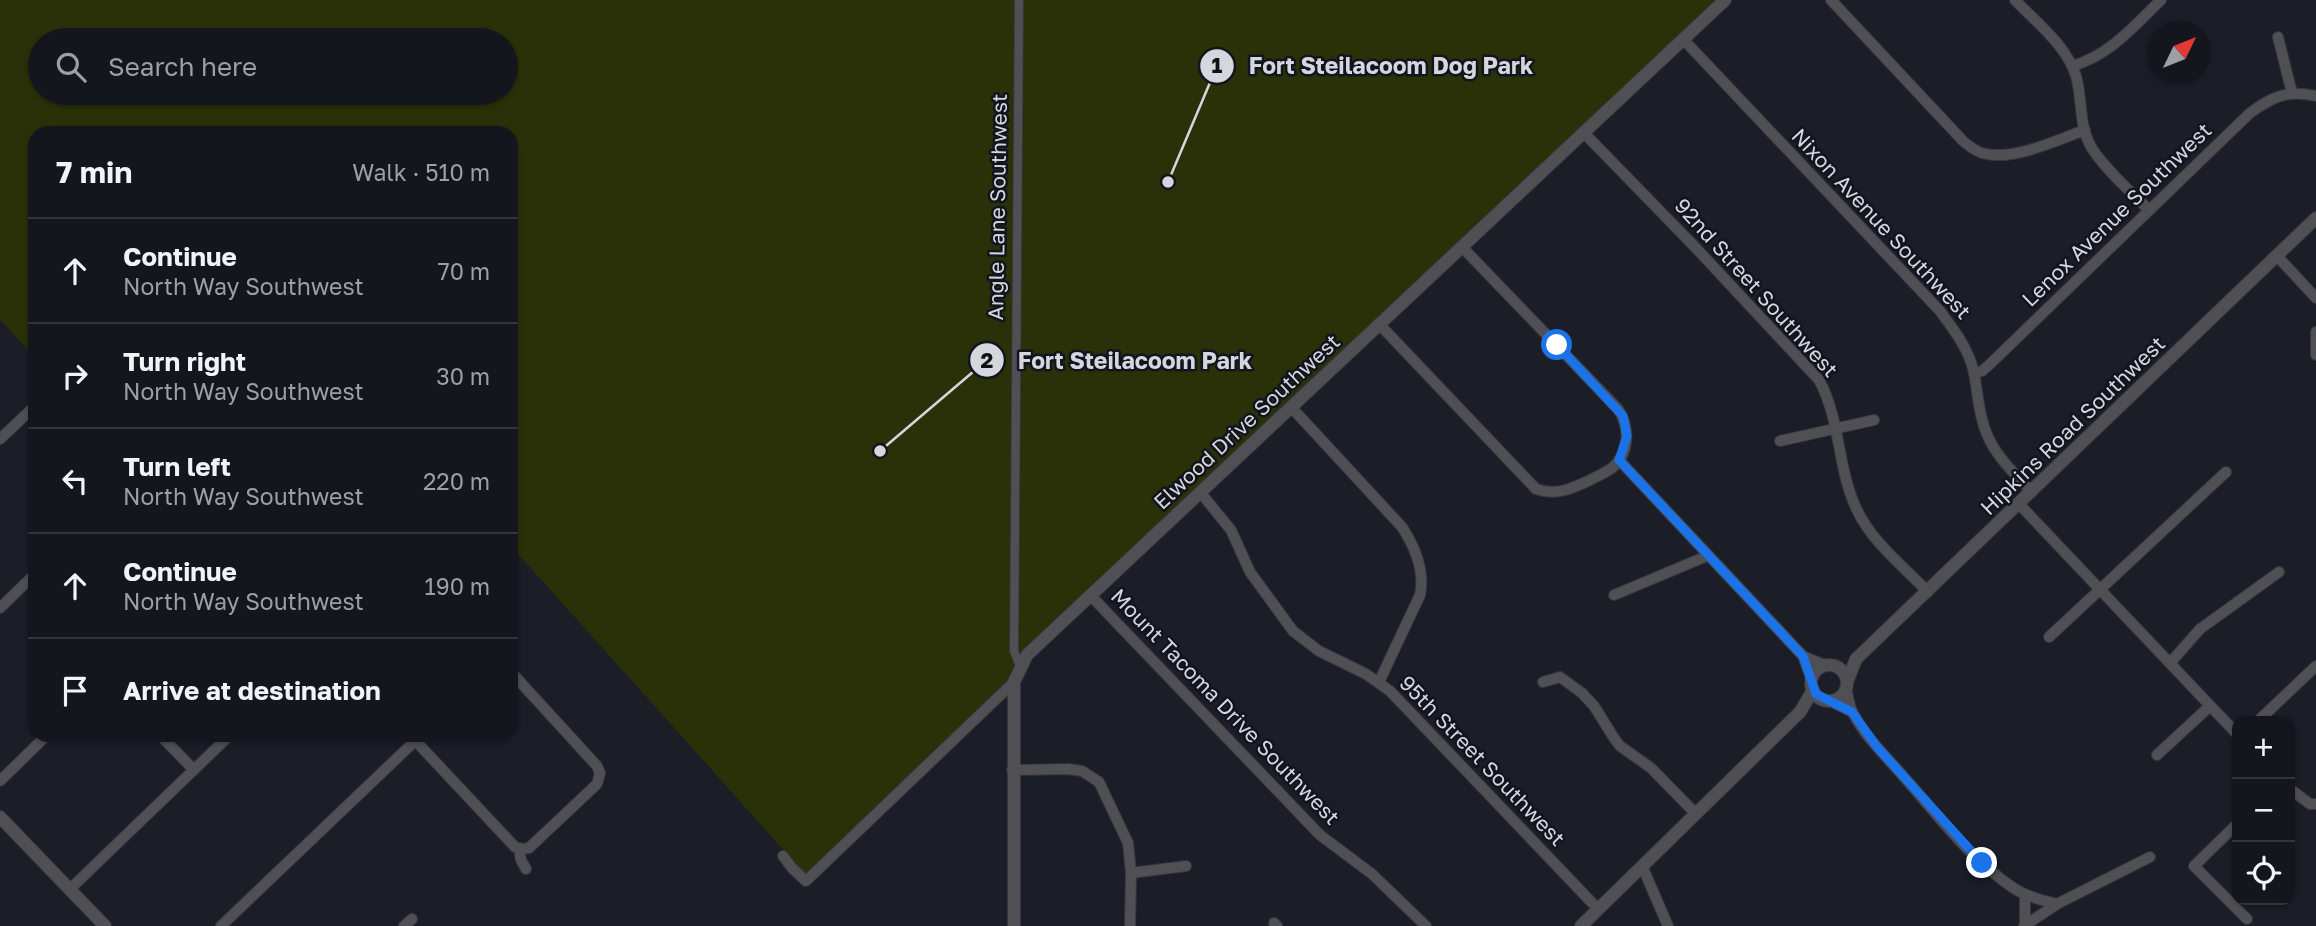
<!DOCTYPE html>
<meta charset="utf-8">
<style>
body{margin:0;font-family:"Golos Text",sans-serif;background:#1d1f26;color:#f1f3f6}
.controls{position:absolute;right:21px;bottom:21px;display:grid;overflow:hidden;border-radius:14px;box-shadow:0 2px 5px #0004}
.controls button{width:63px;height:63px;display:grid;place-items:center;padding:0;border:0;border-bottom:2px solid #33353b;background:#14161d;color:#f1f3f6;font:35px sans-serif}
.compass{position:absolute;left:2148px;top:21px;width:63px;height:63px;border-radius:50%;background:#14161d;box-shadow:0 2px 5px #0004;rotate:47deg}
.stop{position:absolute;width:21px;height:21px;margin:-16px;border:5px solid #1a73e8;border-radius:50%;background:#fff}
.stop.end{background:#1a73e8;border-color:#fff;box-shadow:0 2px 7px #0008}
.list{margin:0;padding:0;list-style:none}
h2{display:flex;justify-content:space-between;align-items:center;height:91px;margin:0;padding:0 28px;font-size:30px}
h2 small{font-size:23px;font-weight:400;color:#9d9fa4}
.list li{display:grid;grid-template-columns:46px 1fr auto;gap:21px;align-items:center;box-sizing:border-box;height:105px;padding:0 28px;border-top:2px solid #33353b}
.list b{display:block;font-size:26px;white-space:nowrap}
.list p{margin:0;font-size:23px;white-space:nowrap;color:#9d9fa4}
.list em{font-size:23px;font-style:normal;color:#9d9fa4}
.icon{flex:none;width:38px;height:38px;fill:none;stroke:currentColor;stroke-width:2;stroke-linecap:round;stroke-linejoin:round}
.map{position:relative;flex:none;width:2316px;height:926px;overflow:hidden}
.search{position:absolute;background:#14161d;box-shadow:0 2px 5px #0004;left:28px;top:28px;width:490px;height:77px;display:flex;align-items:center;gap:18px;box-sizing:border-box;padding:0 24px;border-radius:38px;color:#9d9fa4;font-size:26px}
.panel{position:absolute;background:#14161d;box-shadow:0 2px 5px #0004;left:28px;top:126px;width:490px;height:616px;border-radius:21px}
.map>svg:first-child{display:block}
.park{fill:#2a3008;fill-rule:evenodd}
.lines{fill:none;stroke-linecap:round;stroke-linejoin:round}
.pedestrian-casing{stroke:#353841;stroke-width:10}
.minor-casing{stroke:#353841;stroke-width:12}
.tertiary-casing{stroke:#353841;stroke-width:14}
.pedestrian{stroke:#504f54;stroke-width:8}
.minor{stroke:#504f54;stroke-width:10}
.tertiary{stroke:#504f54;stroke-width:12}
.route{stroke:#1a73e8;stroke-width:9}
.labels{text-anchor:middle;stroke-width:5;stroke-linejoin:round;paint-order:stroke}
.street-label{font-size:21px;fill:#d5d7de;stroke:#12151d}
.leader{fill:none;stroke:#d5d7de;stroke-width:2.5}
.callout-dot{fill:#d5d7de;stroke:#12151d;stroke-width:2.5}
.mark-label{font-size:21px;text-anchor:middle;font-weight:bold;fill:#111}
.callout-label{font-size:23px;text-anchor:middle;font-weight:bold;fill:#d5d7de;stroke:#12151d;stroke-width:5;stroke-linejoin:round;paint-order:stroke}
</style>
<div class="map">
<svg width="2316" height="926" viewBox="0 0 2316 926">
<rect width="100%" height="100%" fill="#1b1e27"/>
<path class="park" d="M0,0H1718L806,875L511,546V133H35V357L0,320ZM40,40H506V93H40Z"/>
<g class="lines">
<defs>
<polyline id="pedestrian" points="1019,0 1014,651 1020,666"/>
<g id="minor">
<path d="M1831,0L1963,141C1969,146 1975,151 1982,153C2012,162 2057,140 2085,130"/>
<path d="M2015,0C2036,22 2067,46 2076,76C2083,101 2078,127 2093,150C2108,172 2130,191 2149,210"/>
<polyline points="2278,37 2292,93"/>
<path d="M1683,39L1940,311C1954,330 1969,349 1974,373C1978,393 1978,412 1986,432C1995,456 2015,474 2032,492"/>
<path d="M2072,66C2109,56 2134,26 2161,0"/>
<path d="M1584,133L1695,247L1819,380C1841,420 1837,469 1857,510C1872,542 1904,567 1928,592"/>
<polyline points="2277,256 2316,298"/>
<path d="M1380,325L1536,489C1555,496 1571,489 1588,481C1596,477 1605,473 1612,468C1630,453 1630,427 1618,409L1462,247"/>
<polyline points="2316,332 2316,355"/>
<path d="M1974,373L1982,371L1989,365L2250,113C2273,96 2288,90 2316,96"/>
<path d="M1292,408L1402,527C1415,547 1425,571 1420,595L1379,682"/>
<polyline points="0,439 34,407"/>
<polyline points="1780,441 1874,420"/>
<polyline points="1619,460 1803,656 1827,666"/>
<polyline points="1200,492 1231,530 1250,572 1293,631 1319,651 1366,674 1390,691 1598,909"/>
<polyline points="2019,504 2237,734"/>
<polyline points="1614,595 1707,556"/>
<polyline points="1091,596 1320,835 1372,874 1426,926"/>
<polyline points="0,608 35,574"/>
<polyline points="2049,637 2226,472"/>
<polyline points="1803,656 1812,681"/>
<polyline points="2170,663 2200,629 2279,572"/>
<polyline points="1543,682 1560,677 1582,693 1594,706 1614,738 1620,746 1651,768 1696,814"/>
<path d="M1846,687C1848,696 1849,706 1853,713C1865,737 1886,756 1903,776C1937,814 1969,858 2012,887C2025,896 2041,900 2057,904"/>
<polyline points="1830,701 1852,712"/>
<polyline points="2258,721 2316,666"/>
<polyline points="160,735 194,770"/>
<polyline points="410,735 515,847 521,849 529,848 597,784 600,773 597,766 511,672"/>
<polyline points="2157,755 2210,706"/>
<polyline points="1012,770 1068,769 1082,771 1099,782 1128,843 1131,873 1130,926"/>
<polyline points="0,781 47,735"/>
<polyline points="2290,789 2310,804 2316,804"/>
<polyline points="2237,824 2194,866 2247,919"/>
<polyline points="519,848 521,860 526,869"/>
<polyline points="783,856 792,868 806,881 1014,682"/>
<polyline points="1642,866 1668,926"/>
<polyline points="1131,873 1186,866"/>
<polyline points="69,890 230,735"/>
<polyline points="2025,894 2025,926"/>
<polyline points="1274,923 1277,926"/>
<polyline points="221,926 415,741"/>
<polyline points="404,926 412,919"/>
<polyline points="2024,926 2057,904 2150,857"/>
</g>
<g id="tertiary">
<circle cx="1829" cy="683" r="18"/>
<polyline points="1847,682 1856,659 2316,218"/>
<polyline points="0,817 105,926"/>
<polyline points="1014,926 1014,682 1027,655 1725,0"/>
<polyline points="1581,926 1800,712 1813,690"/>
</g>
</defs>
<use href="#pedestrian" class="pedestrian-casing"/>
<use href="#minor" class="minor-casing"/>
<use href="#tertiary" class="tertiary-casing"/>
<use href="#pedestrian" class="pedestrian"/>
<use href="#minor" class="minor"/>
<use href="#tertiary" class="tertiary"/>
</g>
<g class="lines">
<polyline class="route" points="1557,345 1623,416 1627,436 1619,460 1803,656 1816,694 1852,712 1877,747 1982,863"/>
</g>
<g class="labels">
<g class="street-label">
<text transform="translate(998 207) rotate(-89)" y="7">Angle Lane Southwest</text>
<text transform="translate(2117 215) rotate(-44)" y="7">Lenox Avenue Southwest</text>
<text transform="translate(1881 224) rotate(47)" y="7">Nixon Avenue Southwest</text>
<text transform="translate(1756 288) rotate(48)" y="7">92nd Street Southwest</text>
<text transform="translate(1247 422) rotate(-43)" y="7">Elwood Drive Southwest</text>
<text transform="translate(2073 426) rotate(-44)" y="7">Hipkins Road Southwest</text>
<text transform="translate(1225 707) rotate(46)" y="7">Mount Tacoma Drive Southwest</text>
<text transform="translate(1482 761) rotate(46)" y="7">95th Street Southwest</text>
</g>
</g>
<path class="leader" d="M1168 182L1217 66M880 451L987 360"/>
<g class="callout-dot">
<circle cx="1168" cy="182" r="7"/>
<circle cx="880" cy="451" r="7"/>
<circle cx="1217" cy="66" r="18"/>
<circle cx="987" cy="360" r="18"/>
</g>
<g class="mark-label">
<text x="1217" y="73">1</text>
<text x="987" y="368">2</text>
</g>
<g class="callout-label">
<text x="1391" y="74">Fort Steilacoom Dog Park</text>
<text x="1135" y="369">Fort Steilacoom Park</text>
</g>
</svg>
<div class="controls">
<button>+</button>
<button>−</button>
<button><svg class="icon" aria-label="locate" viewBox="0 0 24 24"><circle cx="12" cy="12" r="6"/><path d="M12 2v4M12 18v4M2 12h4M18 12h4"/></svg></button>
</div>
<svg class="compass" viewBox="-18 -18 36 36"><path d="M0-13l5 13h-10z" fill="#e53935"/><path d="M0 13l5-13h-10z" fill="#9d9fa4"/></svg>
<div class="stop" style="left:1557px;top:345px"></div>
<div class="stop end" style="left:1982px;top:863px"></div>
<div class="search"><svg class="icon" aria-label="search" viewBox="0 0 24 24"><circle cx="10" cy="10" r="6"/><path d="M15 15l6 6"/></svg>Search here</div>
<section class="panel">
<h2>7 min<small>Walk · 510 m</small></h2>
<ul class="list">
<li><svg class="icon" aria-label="ahead" viewBox="0 0 24 24"><path d="M12 20V5M6 11l6-6 6 6"/></svg><div><b>Continue</b><p>North Way Southwest</p></div><em>70 m</em></li>
<li><svg class="icon" aria-label="right" viewBox="0 0 24 24"><path d="M7 20v-9h11M14 6l5 5-5 5"/></svg><div><b>Turn right</b><p>North Way Southwest</p></div><em>30 m</em></li>
<li><svg class="icon" aria-label="left" viewBox="0 0 24 24"><path d="M17 20v-9H6M10 6l-5 5 5 5"/></svg><div><b>Turn left</b><p>North Way Southwest</p></div><em>220 m</em></li>
<li><svg class="icon" aria-label="ahead" viewBox="0 0 24 24"><path d="M12 20V5M6 11l6-6 6 6"/></svg><div><b>Continue</b><p>North Way Southwest</p></div><em>190 m</em></li>
<li><svg class="icon" aria-label="arrive" viewBox="0 0 24 24"><path d="M6 21V4h12l-3 4 3 4H6"/></svg><div><b>Arrive at destination</b></div></li>
</ul>
</section>
</div>
